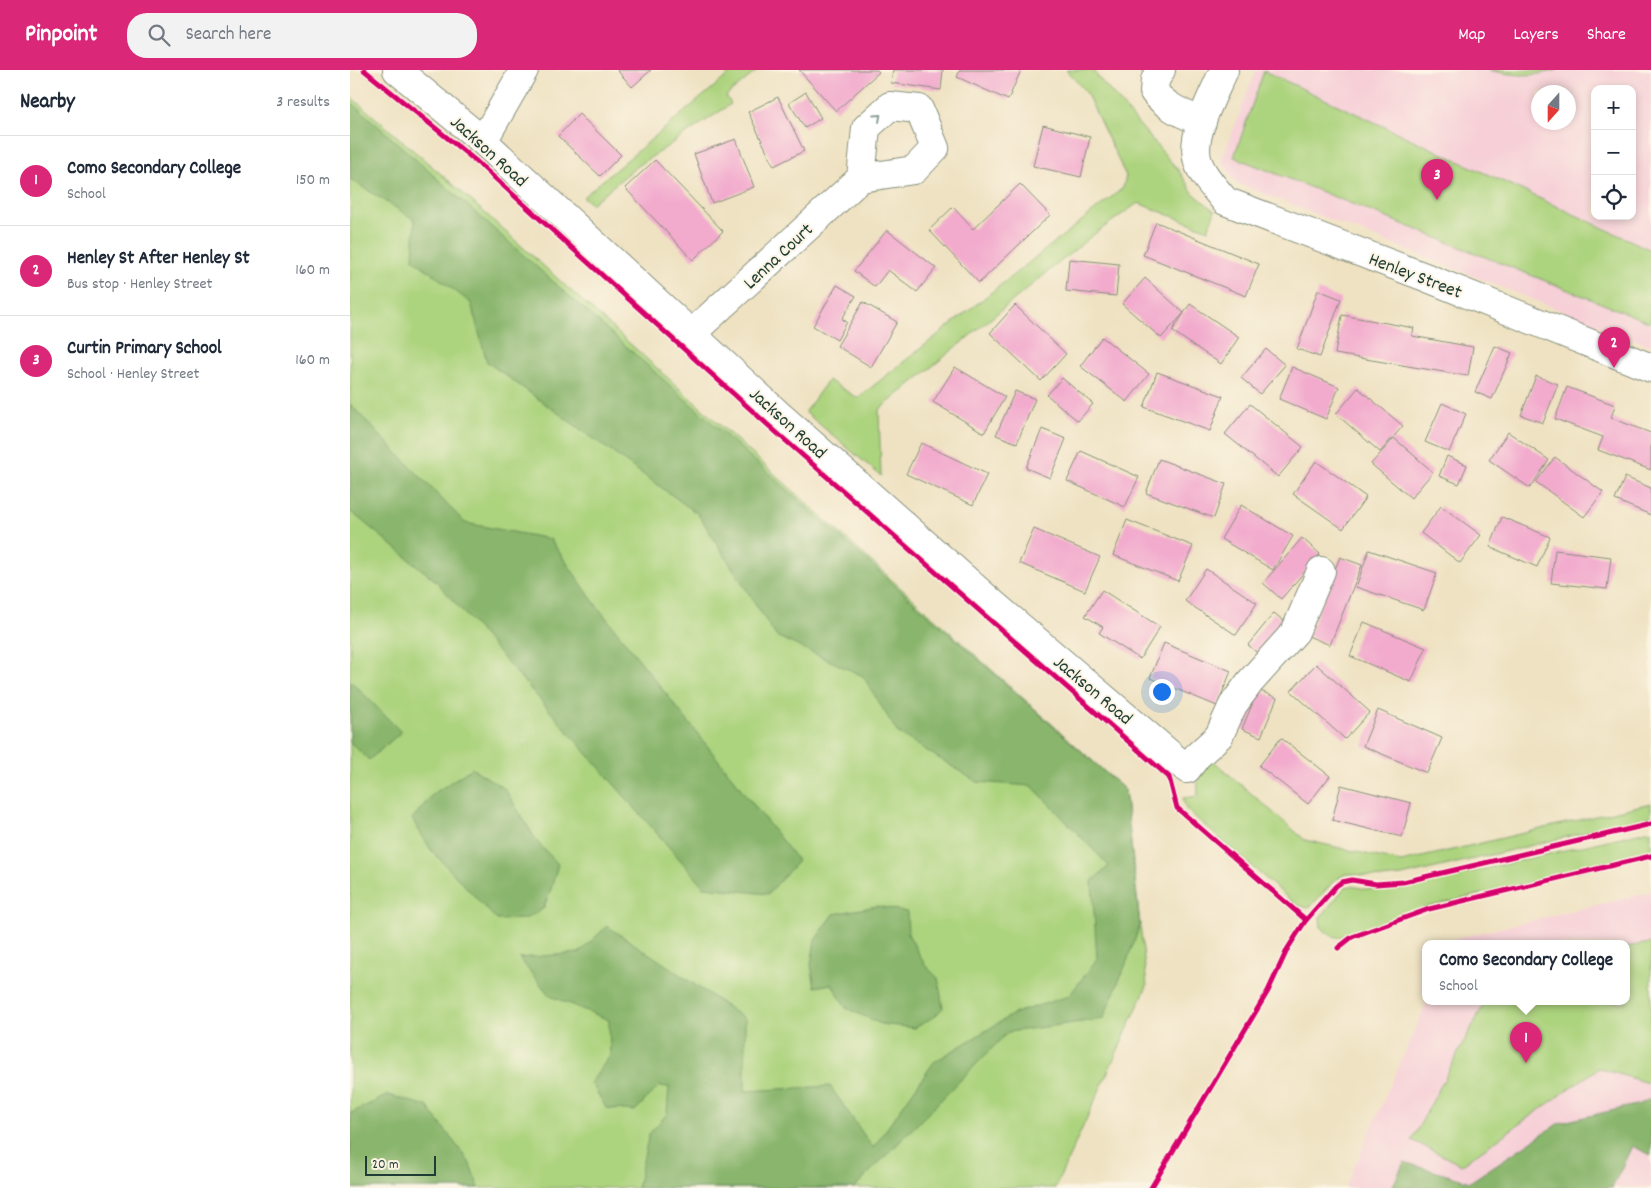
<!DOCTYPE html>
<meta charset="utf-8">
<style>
body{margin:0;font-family:Dekko,sans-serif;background:#f2f2f3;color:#1f2937}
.controls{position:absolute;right:15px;top:15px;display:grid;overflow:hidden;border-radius:10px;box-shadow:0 2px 8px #0003}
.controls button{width:45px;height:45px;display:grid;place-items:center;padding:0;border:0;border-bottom:1px solid #e0e1e3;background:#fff;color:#1f2937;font:25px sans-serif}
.compass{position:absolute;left:1181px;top:15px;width:45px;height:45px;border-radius:50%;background:#fff;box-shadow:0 2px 8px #0003;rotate:201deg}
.scale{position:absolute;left:15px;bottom:12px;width:71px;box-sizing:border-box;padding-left:5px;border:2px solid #1f3d34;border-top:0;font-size:14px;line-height:18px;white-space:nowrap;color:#1f3d34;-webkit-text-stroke:4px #fcf5e5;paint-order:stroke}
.you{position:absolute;left:811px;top:621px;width:18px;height:18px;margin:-12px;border:4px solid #fff;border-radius:50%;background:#1a73e8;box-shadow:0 0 0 8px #1a73e833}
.badge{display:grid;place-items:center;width:32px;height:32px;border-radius:50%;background:#db2777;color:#fff;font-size:16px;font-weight:700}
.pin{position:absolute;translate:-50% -41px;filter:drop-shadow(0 1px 2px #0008)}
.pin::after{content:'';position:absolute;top:26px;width:18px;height:15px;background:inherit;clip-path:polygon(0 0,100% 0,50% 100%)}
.popup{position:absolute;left:1072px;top:870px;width:208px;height:65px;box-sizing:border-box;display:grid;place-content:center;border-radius:10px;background:#fff;filter:drop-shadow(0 1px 4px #0005);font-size:16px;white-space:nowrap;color:#747a83}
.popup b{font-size:19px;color:#1f2937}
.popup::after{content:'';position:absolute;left:50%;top:100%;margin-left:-10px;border:10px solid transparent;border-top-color:#fff}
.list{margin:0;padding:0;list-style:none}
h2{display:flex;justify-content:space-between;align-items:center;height:65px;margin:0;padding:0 20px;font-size:21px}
h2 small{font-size:16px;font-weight:400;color:#747a83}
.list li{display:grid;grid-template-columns:32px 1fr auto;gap:15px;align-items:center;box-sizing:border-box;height:90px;padding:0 20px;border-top:1px solid #e0e1e3}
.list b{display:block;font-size:19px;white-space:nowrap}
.list p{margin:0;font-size:16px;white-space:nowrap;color:#747a83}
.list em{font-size:16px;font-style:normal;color:#747a83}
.icon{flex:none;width:28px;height:28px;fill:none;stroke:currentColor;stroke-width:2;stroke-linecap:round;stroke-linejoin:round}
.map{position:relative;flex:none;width:1301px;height:1118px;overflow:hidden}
header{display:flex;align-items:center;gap:30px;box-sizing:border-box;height:70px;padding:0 25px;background:#db2777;color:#fff}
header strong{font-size:24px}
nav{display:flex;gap:28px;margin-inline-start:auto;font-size:18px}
.search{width:350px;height:45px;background:#f2f2f3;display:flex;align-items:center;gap:12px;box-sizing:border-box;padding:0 18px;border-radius:20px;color:#747a83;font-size:19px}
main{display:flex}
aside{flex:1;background:#fff}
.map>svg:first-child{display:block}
.built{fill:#f6cfd7;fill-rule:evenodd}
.green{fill:#acd37d;stroke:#668858}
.forest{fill:#89b56c;stroke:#547950}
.building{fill:#f2abcd}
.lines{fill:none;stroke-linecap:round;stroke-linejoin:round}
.minor-casing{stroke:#87907b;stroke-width:30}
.minor{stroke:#fff;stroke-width:28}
.cycleway-casing{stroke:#fcf5e5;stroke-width:8}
.cycleway{stroke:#d6006c;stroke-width:5}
.oneway{stroke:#8f9e9a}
.labels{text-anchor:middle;stroke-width:4;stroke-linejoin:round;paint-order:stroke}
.street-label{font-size:19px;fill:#1f3d34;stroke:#fcf5e5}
</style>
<header>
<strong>Pinpoint</strong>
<div class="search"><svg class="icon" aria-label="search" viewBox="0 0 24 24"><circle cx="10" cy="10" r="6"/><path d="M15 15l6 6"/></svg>Search here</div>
<nav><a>Map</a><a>Layers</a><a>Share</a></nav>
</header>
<main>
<aside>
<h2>Nearby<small>3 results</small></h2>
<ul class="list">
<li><span class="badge">1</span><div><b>Como Secondary College</b><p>School</p></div><em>150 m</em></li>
<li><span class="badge">2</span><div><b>Henley St After Henley St</b><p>Bus stop · Henley Street</p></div><em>160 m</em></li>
<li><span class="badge">3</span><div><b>Curtin Primary School</b><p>School · Henley Street</p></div><em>160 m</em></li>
</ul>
</aside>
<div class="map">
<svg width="1301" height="1118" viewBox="0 0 1301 1118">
<rect width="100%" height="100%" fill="#fcf5e5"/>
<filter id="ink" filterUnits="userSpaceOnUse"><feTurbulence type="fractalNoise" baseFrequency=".02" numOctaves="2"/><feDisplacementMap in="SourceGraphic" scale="10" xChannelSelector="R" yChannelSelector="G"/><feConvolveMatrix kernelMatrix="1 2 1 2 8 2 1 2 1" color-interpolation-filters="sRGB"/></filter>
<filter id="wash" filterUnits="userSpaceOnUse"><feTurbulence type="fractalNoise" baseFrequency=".0096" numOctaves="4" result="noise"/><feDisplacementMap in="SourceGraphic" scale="20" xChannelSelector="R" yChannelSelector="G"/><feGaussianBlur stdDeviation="1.12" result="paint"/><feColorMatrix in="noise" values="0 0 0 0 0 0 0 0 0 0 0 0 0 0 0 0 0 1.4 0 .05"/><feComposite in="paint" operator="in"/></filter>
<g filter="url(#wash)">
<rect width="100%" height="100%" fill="#efe2c2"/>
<g class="built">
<path d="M906,0H1301V276L887,113L871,91ZM1245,19H1282V146H1245ZM1188,22H1218V52H1188Z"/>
<polygon points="1301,822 1301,1118 995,1118 1077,932 1276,932 1276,874 1103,874 1105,869"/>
</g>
<g class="green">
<polygon points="384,0 408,0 376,26 381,34 285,98 241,134 233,127"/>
<polygon points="716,0 742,0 829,101 843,123 865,141 858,160 788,133 743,165 529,340 531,406 455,342 478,310 508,328 773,118 776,106 736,22"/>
<path d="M1139,0H1207C1183,7 1162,6 1139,0Z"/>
<polygon points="914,1 1301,180 1301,253 884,87"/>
<polygon points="0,26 106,117 775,720 797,916 705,1118 0,1118"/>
<path d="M860,688L955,770L1051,792L1301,733V747L1052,806L1032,808L1004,804H996L985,810L959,838L946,835L836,739L833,728L848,726C847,709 848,700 860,688Z"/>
<path d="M1301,760V783L1078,837L991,867C982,868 977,863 971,857L970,848L995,817L1001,816L1016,819H1049Z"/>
<polygon points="1301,873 1301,1014 1249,998 1111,1095 1062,1070 1135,932 1276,932 1276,877"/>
</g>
<g class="forest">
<polygon points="0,31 775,720 790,855 776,894 753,949 658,962 504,1118 287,1118 299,1064 317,1044 319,1017 309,1016 285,1041 256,1038 241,1012 260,986 259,950 200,926 169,888 229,883 257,856 310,891 395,949 395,1021 480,1016 523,1078 584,992 665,943 719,926 747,889 742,811 759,796 682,716 627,712 547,662 513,606 426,566 348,444 137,292 121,233 63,189 65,150 0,109"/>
<polygon points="0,334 115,453 200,469 246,535 448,791 418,824 354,817 86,511 0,441"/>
<polygon points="0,610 51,662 19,690 0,672"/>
<polygon points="122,698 155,719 188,773 208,794 201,819 193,839 175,849 147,850 81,780 62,749 83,724"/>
<polygon points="527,836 557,842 558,864 575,895 588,908 593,938 585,946 565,958 531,954 496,938 482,914 465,917 461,895 465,870 484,844"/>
<polygon points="38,1025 77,1036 119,1092 129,1118 0,1118 1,1043"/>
<polygon points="1301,1028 1301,1085 1282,1076 1262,1118 1042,1118 1054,1092 1120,1112 1209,1053 1290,1034"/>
</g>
<g id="blocks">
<g class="building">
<polygon points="267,0 301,0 282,17"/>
<polygon points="449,0 527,0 529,2 486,41"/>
<polygon points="543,0 593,0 591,20 541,13"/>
<polygon points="610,0 671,0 658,30 607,7"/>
<polygon points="456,22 471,48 455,58 439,33"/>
<polygon points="428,27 454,81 424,96 398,42"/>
<polygon points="229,44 271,85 250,106 208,66"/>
<polygon points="693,55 740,67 731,107 683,96"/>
<polygon points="386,69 404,117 362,133 344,84"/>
<polygon points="305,90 373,161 343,190 275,118"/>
<polygon points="670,114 700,145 629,213 579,160 603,137 623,159"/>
<polygon points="806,152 909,194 896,226 793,185"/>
<polygon points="537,160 586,198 567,222 538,200 525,217 504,201"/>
<polygon points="719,189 769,194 766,226 716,221"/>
<polygon points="795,208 834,243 811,268 772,234"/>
<polygon points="487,215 506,226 492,249 497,252 487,270 463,256"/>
<polygon points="968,220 991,229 970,287 947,279"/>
<polygon points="513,232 547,252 521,297 487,276"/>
<polygon points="840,234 889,267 871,294 822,261"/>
<polygon points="665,235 716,284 691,311 640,263"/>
<polygon points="992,245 1064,258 1062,266 1123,277 1118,306 985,284"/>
<polygon points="752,267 799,304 777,332 730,296"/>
<polygon points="1145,276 1162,283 1142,329 1125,322"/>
<polygon points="916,279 935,295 910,324 891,308"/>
<polygon points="605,297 655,327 634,363 583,332"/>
<polygon points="942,297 989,317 976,349 929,329"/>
<polygon points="807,302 873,326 860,361 794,337"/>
<polygon points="1186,306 1208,314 1193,353 1171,345"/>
<polygon points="712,308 743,334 728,351 697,325"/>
<polygon points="1217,317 1265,335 1261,348 1301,363 1301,400 1248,380 1253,367 1205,349"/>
<polygon points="1008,318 1053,356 1030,382 986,344"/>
<polygon points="665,321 685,329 667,373 646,365"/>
<polygon points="1092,333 1116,344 1099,382 1075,372"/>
<polygon points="900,334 953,377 928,407 875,364"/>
<polygon points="692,359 716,369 700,408 676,398"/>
<polygon points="1158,362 1199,390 1180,418 1139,390"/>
<polygon points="1044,368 1083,402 1061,428 1021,394"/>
<polygon points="571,373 637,404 623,435 556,404"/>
<polygon points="731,381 789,407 775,437 717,411"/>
<polygon points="1097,386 1117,395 1109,414 1089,406"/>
<polygon points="1205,387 1253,422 1234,447 1186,412"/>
<polygon points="809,389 876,414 864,448 796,423"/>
<polygon points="966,391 1016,427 993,459 943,424"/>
<polygon points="1275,407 1301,418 1301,445 1265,430"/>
<polygon points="891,435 943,466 923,500 871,469"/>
<polygon points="1091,436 1131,465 1110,493 1071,463"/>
<polygon points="1152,447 1200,467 1187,497 1140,477"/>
<polygon points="777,450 843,476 828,511 763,485"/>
<polygon points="684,459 750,487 735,521 669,493"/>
<polygon points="952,468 970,484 931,529 913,513"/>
<polygon points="1019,480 1087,503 1074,540 1006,517"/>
<polygon points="1205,480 1261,487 1257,519 1201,513"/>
<polygon points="990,487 1012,495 980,575 958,566"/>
<polygon points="856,499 907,533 886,565 835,531"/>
<polygon points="752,520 810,557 790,589 749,563 753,557 735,546"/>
<polygon points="924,543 939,555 912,587 898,575"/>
<polygon points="1014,552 1076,578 1061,612 1000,586"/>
<polygon points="814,573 881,601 867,636 800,608"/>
<polygon points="966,594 1020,642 995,669 941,621"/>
<polygon points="908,620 927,628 911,667 892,659"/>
<polygon points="1028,640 1092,668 1077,703 1013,676"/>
<polygon points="931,668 980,706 958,734 909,696"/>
<polygon points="991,715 1061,733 1052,767 982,750"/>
</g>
</g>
</g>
<g filter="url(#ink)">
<use href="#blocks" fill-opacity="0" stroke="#87907b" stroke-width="1"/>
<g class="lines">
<defs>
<g id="minor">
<polyline points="47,0 133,71 428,344 641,532 837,699 847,686 869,666 883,635 900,612 945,562 971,501"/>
<path d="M811,0L805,10L804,22C817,38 834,44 852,52"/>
<path d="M874,0C864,24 839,66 848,92C853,107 866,119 875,131L1075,207L1301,298"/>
<polyline points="133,71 174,0"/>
<polyline points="342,263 511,108 564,100 585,78 569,39 540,36 516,58 511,108"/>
</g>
</defs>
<use href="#minor" class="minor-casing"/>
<use href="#minor" class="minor"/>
<defs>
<g id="cycleway">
<polyline points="14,0 127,92 418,355 819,707 827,738 956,850"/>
<polyline points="988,878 1002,867 1079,839 1301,786"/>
<polyline points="801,1118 918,921 938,878 956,850 986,816 992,812 1002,810 1026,814 1053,812 1301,754"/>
</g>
</defs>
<use href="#cycleway" class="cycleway-casing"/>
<use href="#cycleway" class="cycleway"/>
</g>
<defs><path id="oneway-chevron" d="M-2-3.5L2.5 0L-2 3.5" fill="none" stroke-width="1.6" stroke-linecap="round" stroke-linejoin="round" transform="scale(1.25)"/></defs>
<use class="oneway" href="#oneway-chevron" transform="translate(528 47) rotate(-42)"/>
</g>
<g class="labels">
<g class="street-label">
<text transform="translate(140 80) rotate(42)" y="7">Jackson Road</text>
<text transform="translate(427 185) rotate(-43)" y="7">Lenna Court</text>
<text transform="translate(1066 204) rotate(21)" y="7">Henley Street</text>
<text transform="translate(439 352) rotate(42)" y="7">Jackson Road</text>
<text transform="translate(744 619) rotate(40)" y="7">Jackson Road</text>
</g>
</g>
</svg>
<div class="controls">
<button>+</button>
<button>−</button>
<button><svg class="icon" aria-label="locate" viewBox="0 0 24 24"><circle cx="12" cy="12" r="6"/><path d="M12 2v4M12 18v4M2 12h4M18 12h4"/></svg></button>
</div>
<svg class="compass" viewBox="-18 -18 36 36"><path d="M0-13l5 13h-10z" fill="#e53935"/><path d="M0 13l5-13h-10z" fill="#747a83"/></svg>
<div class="scale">20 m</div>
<div class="you"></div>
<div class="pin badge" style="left:1176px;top:993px">1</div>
<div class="popup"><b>Como Secondary College</b>School</div>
<div class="pin badge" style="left:1264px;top:298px">2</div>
<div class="pin badge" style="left:1087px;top:130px">3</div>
</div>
</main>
